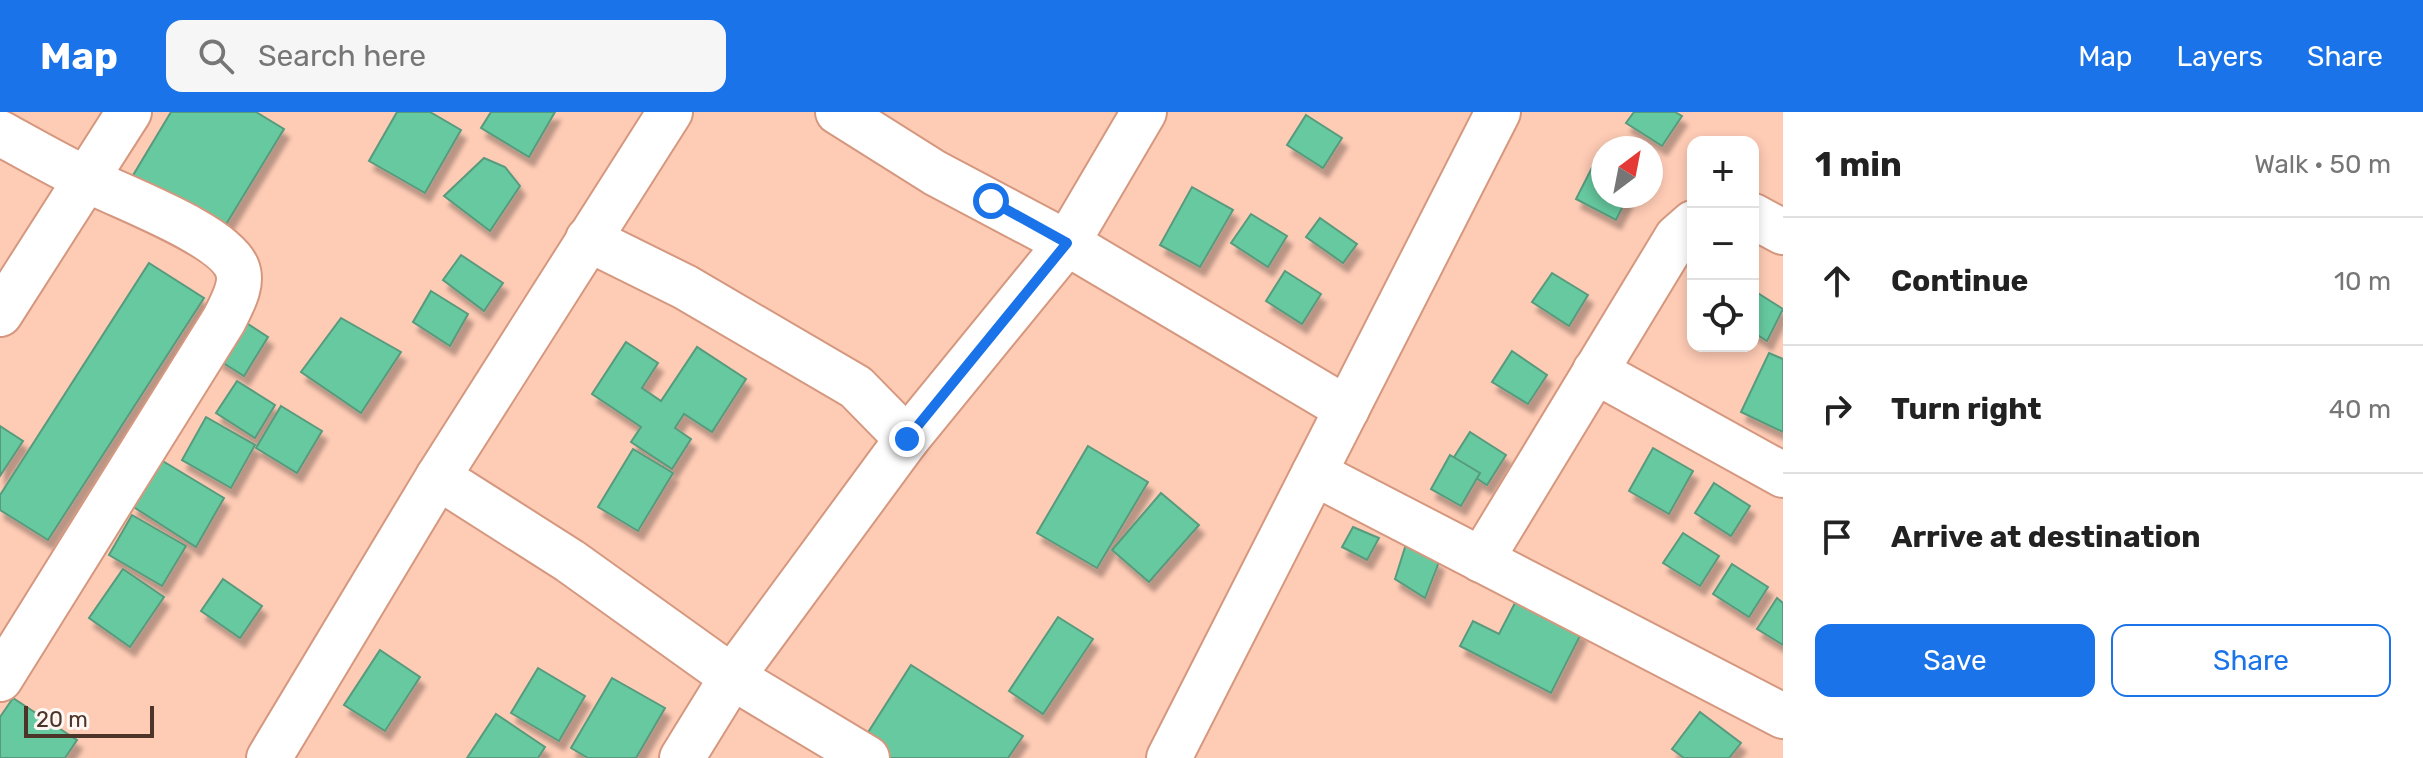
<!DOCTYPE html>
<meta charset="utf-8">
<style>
body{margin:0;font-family:Rubik,sans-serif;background:#f6f6f6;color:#222}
.controls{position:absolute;right:24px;top:24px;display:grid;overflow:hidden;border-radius:16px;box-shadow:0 4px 12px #0003}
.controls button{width:72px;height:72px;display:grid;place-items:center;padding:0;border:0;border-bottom:2px solid #e0e0e0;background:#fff;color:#222;font:40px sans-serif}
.compass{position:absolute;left:1591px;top:24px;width:72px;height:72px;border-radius:50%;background:#fff;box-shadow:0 4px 12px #0003;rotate:32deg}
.scale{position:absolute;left:24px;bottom:20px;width:130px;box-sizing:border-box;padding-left:8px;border:4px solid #4d3429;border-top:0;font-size:22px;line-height:28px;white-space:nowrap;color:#4d3429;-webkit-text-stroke:6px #fef7f4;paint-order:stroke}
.stop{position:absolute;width:24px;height:24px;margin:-18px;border:6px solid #1a73e8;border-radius:50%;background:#fff}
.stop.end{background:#1a73e8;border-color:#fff;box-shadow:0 2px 8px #0008}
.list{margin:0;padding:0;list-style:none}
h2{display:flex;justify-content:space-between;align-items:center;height:104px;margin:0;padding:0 32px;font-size:34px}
h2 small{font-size:26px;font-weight:400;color:#767676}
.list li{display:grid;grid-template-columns:52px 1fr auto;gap:24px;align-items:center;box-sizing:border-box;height:128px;padding:0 32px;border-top:2px solid #e0e0e0}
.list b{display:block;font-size:30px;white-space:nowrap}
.list em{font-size:26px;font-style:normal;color:#767676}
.actions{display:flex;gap:16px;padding:24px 32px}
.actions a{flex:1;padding:18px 0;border:2px solid #1a73e8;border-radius:16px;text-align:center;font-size:28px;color:#1a73e8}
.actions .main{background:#1a73e8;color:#fff}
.icon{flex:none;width:44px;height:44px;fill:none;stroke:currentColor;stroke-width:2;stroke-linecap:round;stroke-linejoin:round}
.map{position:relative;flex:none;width:1783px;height:646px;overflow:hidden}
header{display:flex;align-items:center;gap:48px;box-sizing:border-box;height:112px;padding:0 40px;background:#1a73e8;color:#fff}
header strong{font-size:38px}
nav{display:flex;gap:44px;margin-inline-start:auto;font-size:28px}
.search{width:560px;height:72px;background:#f6f6f6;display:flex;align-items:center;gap:20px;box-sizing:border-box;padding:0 28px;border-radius:16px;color:#767676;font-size:30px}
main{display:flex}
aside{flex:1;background:#fff}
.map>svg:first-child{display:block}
.building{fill:#66c99f;stroke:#589a7d;stroke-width:2;filter:url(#shadow)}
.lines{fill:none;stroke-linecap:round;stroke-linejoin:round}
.minor-casing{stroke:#d5987f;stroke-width:48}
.minor{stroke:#fff;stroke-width:44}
.route{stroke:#1a73e8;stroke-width:10}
</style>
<header>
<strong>Map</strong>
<div class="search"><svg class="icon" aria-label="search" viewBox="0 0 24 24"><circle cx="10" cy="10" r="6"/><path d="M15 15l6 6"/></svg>Search here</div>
<nav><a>Map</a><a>Layers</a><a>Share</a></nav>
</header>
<main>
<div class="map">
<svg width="1783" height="646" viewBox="0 0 1783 646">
<defs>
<filter id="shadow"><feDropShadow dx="5" dy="9" stdDeviation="2" flood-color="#0004"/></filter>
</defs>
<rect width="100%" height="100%" fill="#fecbb5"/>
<g class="building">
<polygon points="171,0 256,0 284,17 219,124 129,70"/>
<polygon points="397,0 430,0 461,18 425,81 369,49"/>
<polygon points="491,0 555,0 529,45 481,16"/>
<polygon points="1634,0 1675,0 1682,4 1662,34 1626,11"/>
<polygon points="1306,3 1342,26 1323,56 1287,33"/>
<polygon points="1602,36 1603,84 1628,84 1616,108 1576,87"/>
<polygon points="484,46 505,55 520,74 490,119 444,84"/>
<polygon points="1192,75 1233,98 1200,155 1160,133"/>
<polygon points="1251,102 1287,124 1268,155 1231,131"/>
<polygon points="1320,106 1357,132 1343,151 1306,125"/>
<polygon points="461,143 503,171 484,199 443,168"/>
<polygon points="149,151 204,186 48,428 0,398 0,383"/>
<polygon points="1285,159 1321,182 1302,212 1266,189"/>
<polygon points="1552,161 1588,183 1569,214 1532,190"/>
<polygon points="1753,178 1783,197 1767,229 1753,220"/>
<polygon points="431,179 468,202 450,234 413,210"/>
<polygon points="341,206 401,240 361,301 301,260"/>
<polygon points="242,208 268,225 244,264 217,247"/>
<polygon points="626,230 658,251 642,276 661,289 697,235 746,267 712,320 684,302 675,316 691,327 672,357 631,330 641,315 592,282"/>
<polygon points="1512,239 1547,263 1528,292 1492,270"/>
<polygon points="1769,241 1783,247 1783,320 1741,300"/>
<polygon points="237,269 275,293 255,326 216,301"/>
<polygon points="281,294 322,319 297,361 256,336"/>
<polygon points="206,305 255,333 231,376 182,348"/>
<polygon points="0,314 23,329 0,364"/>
<polygon points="1470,320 1506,343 1487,373 1451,350"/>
<polygon points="1088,334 1148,370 1097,456 1037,421"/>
<polygon points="1653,336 1693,359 1669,402 1629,379"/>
<polygon points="633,337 673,361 638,419 598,395"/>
<polygon points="1450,343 1480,361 1461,394 1431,377"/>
<polygon points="161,348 224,386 196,435 132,394"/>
<polygon points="1714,371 1750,394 1731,424 1695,401"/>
<polygon points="1161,381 1199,413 1149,470 1112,438"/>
<polygon points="132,403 186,434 162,474 109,443"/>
<polygon points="1353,415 1379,426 1367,448 1342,435"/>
<polygon points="1683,421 1719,444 1700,474 1663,451"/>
<polygon points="1407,429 1439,450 1425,486 1395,467"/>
<polygon points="1732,452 1768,475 1749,505 1713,482"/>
<polygon points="123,457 164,485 130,535 89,506"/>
<polygon points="223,467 262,494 240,526 201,499"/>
<polygon points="1777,486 1783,491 1783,533 1757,517"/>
<polygon points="1517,487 1582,520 1551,581 1460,534 1473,509 1499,522"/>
<polygon points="1058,505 1093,527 1043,602 1009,579"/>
<polygon points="380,538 420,565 385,619 344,593"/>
<polygon points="911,553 1023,624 1008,646 881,646 860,633"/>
<polygon points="538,556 585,584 559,629 511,601"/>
<polygon points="612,566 665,596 636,646 588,646 571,636"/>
<polygon points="13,586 77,628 65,646 0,646 0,605"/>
<polygon points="1700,600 1741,631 1729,646 1684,646 1672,637"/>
<polygon points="496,602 545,635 538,646 467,646"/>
</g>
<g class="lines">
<defs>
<g id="minor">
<polyline points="838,0 935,61 1067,131 1347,297"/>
<path d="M0,21C29,37 57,53 86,67C120,85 224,122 237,156C244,173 231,193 224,208L0,567"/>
<polyline points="1753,104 1783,120"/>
<polyline points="588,127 685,175 856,275 907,327"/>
<polyline points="0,202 129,0"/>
<polyline points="1595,259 1783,363"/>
<polyline points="1314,361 1783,604"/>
<polyline points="438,365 570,449 732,565 867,646"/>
<polyline points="1481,448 1677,125 1693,111"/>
<polyline points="269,646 438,365 670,0"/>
<polyline points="682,646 732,565 907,327 1067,131 1144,0"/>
<polyline points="1169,646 1498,0"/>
</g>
</defs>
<use href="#minor" class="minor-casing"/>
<use href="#minor" class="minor"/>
</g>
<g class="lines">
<polyline class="route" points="907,327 1067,131 991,89"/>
</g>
</svg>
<div class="controls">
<button>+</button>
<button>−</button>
<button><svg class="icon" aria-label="locate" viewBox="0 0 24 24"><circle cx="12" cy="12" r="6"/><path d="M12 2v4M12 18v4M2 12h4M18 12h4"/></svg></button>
</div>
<svg class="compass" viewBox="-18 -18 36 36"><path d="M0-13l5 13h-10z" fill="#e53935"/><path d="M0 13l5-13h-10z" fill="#767676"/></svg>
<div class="scale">20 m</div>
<div class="stop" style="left:991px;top:89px"></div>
<div class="stop end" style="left:907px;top:327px"></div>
</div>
<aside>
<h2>1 min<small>Walk · 50 m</small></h2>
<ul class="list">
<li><svg class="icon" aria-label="ahead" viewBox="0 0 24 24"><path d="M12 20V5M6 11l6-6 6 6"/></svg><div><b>Continue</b></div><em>10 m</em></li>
<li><svg class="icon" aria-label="right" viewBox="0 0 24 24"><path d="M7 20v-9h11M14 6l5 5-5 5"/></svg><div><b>Turn right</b></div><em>40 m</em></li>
<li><svg class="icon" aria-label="arrive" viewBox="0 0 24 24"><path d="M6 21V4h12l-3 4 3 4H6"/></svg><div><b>Arrive at destination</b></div></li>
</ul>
<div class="actions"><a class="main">Save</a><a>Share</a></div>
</aside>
</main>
